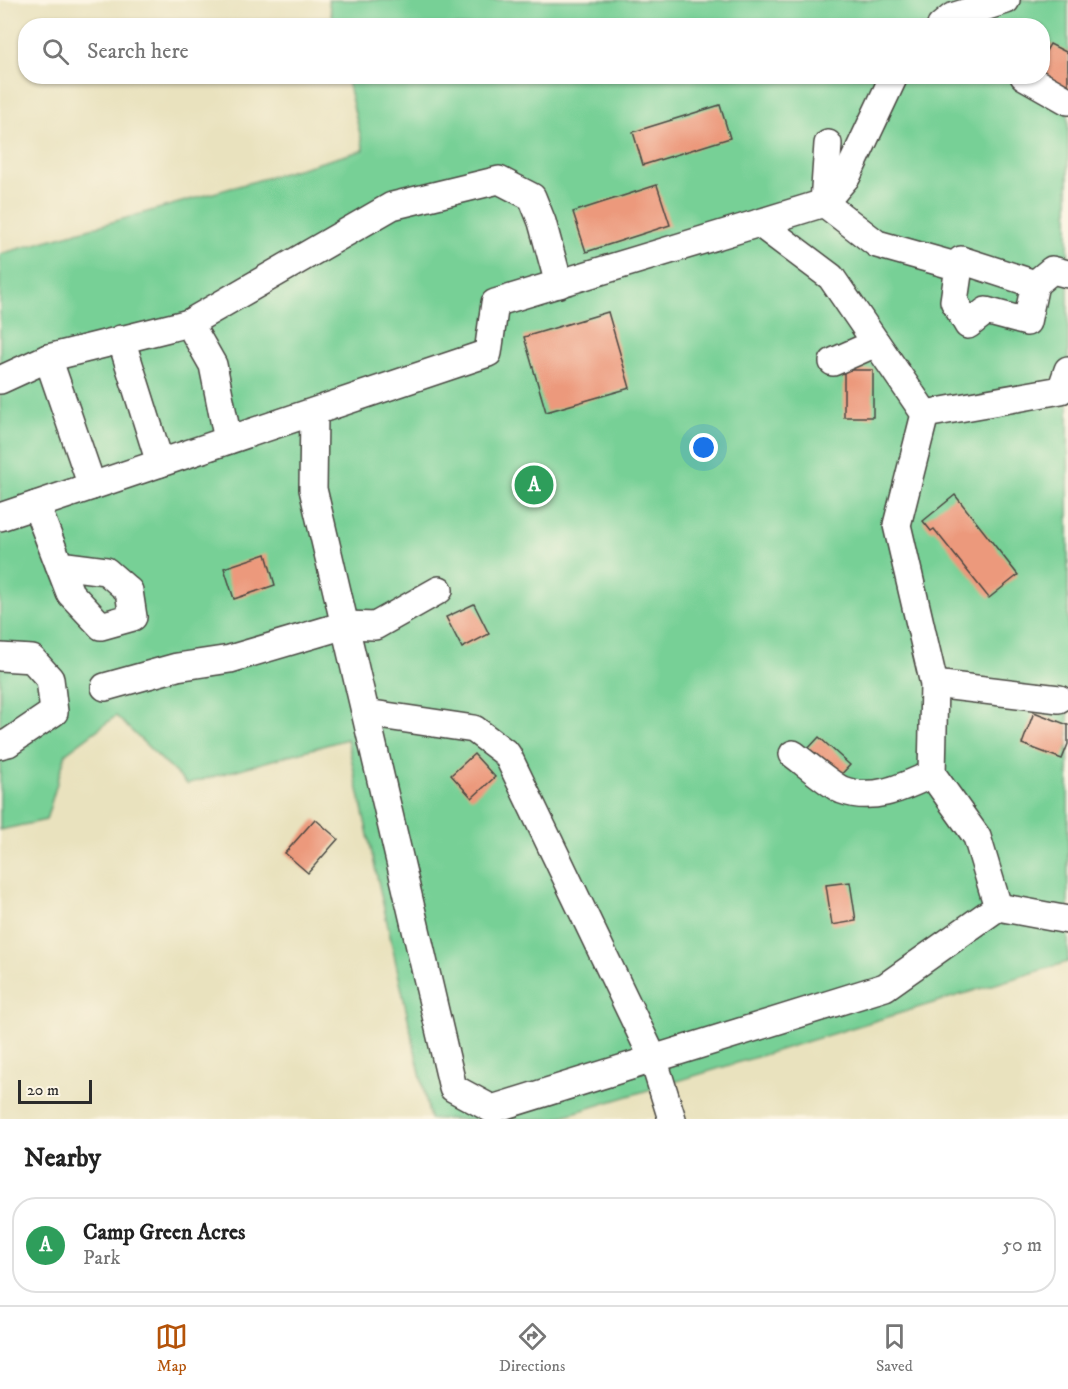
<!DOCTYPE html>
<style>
body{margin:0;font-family:"IM FELL DW Pica",serif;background:#f2f2f2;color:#222}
.scale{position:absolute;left:18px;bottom:15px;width:74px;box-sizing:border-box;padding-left:6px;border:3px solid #2b2b2b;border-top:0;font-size:16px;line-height:21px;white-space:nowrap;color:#2b2b2b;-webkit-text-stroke:4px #fcf5e5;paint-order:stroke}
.you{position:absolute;left:704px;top:448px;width:21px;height:21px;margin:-15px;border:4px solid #fff;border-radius:50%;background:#1a73e8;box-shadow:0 0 0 9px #1a73e833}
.badge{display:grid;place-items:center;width:39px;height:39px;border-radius:50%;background:#b45309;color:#fff;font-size:20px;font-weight:700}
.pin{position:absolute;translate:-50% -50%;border:3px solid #fff;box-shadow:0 2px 6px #0006}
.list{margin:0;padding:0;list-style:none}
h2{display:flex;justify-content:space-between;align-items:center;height:78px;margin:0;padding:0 24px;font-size:26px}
h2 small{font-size:20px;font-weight:400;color:#767676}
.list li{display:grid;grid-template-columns:39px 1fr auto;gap:18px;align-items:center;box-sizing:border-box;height:96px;margin:0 12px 12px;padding:0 12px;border:2px solid #e0e0e0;border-radius:24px}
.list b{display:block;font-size:22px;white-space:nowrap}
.list p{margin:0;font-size:20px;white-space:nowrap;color:#767676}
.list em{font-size:20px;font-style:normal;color:#767676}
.icon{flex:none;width:33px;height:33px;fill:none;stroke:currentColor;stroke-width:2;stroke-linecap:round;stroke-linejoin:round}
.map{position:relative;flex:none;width:1068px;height:1119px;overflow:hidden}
.search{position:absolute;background:#fff;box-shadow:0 2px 4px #0004;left:18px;right:18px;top:18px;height:66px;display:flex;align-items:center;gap:15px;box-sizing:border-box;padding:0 21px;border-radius:24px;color:#767676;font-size:22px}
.sheet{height:186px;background:#fff}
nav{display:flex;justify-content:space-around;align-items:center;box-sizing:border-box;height:84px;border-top:2px solid #e0e0e0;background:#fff;font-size:16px;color:#767676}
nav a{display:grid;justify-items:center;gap:3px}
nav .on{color:#b45309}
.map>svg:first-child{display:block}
.green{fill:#77d096;stroke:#517e60;stroke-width:1.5}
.building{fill:#ec997b}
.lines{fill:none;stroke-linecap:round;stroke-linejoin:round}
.minor-casing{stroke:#484641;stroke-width:30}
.minor{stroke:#fff;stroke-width:27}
</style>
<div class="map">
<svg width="1068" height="1119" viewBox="0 0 1068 1119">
<rect width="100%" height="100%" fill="#fcf5e5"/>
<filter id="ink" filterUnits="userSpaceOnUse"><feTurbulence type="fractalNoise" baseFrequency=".0167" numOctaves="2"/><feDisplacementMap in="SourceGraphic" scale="12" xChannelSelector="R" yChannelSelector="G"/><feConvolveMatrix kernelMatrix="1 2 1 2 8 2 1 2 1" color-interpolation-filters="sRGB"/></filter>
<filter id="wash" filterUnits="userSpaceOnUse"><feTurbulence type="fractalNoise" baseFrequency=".008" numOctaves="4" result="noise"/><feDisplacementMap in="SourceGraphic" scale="24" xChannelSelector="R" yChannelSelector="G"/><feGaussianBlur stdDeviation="1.35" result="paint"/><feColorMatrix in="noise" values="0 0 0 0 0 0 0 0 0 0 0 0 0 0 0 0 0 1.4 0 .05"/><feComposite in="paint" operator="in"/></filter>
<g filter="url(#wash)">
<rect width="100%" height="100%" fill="#e9e2be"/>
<polygon class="green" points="328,0 1068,0 1068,962 553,1119 430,1119 347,739 187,784 116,716 66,753 46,820 0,830 0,254 364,150 346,77 1042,76 1042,26 334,26"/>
<g id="blocks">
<g class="building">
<polygon points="1050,44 1068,53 1068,95 1042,76 1042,58"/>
<polygon points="720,105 730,138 643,165 633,132"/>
<polygon points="657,185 670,225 586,252 573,212"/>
<polygon points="608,312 630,388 546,412 524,337"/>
<rect x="844" y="370" width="29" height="47"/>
<polygon points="955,495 1018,575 989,598 934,529 931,531 923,521"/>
<polygon points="266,554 275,585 234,599 224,568"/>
<polygon points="474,604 489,634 462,648 446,617"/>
<polygon points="1034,712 1068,725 1068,744 1062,759 1022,744"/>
<polygon points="819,737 850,765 837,779 806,751"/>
<polygon points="474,754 495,777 472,798 451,775"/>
<polygon points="315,819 338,839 308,873 285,853"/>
<polygon points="850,882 856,921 832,925 826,885"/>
</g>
</g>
</g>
<g filter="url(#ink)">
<use href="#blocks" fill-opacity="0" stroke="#484641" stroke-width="1.5"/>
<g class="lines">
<defs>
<g id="minor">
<polyline points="941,26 952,17 1006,0"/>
<polyline points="1024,76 1068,101"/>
<polyline points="824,203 847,176 894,76"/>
<polyline points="824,203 828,144"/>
<polyline points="759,223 824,203 877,244 959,267 961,260 1035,284 1027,322 986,311 968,325 954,301 959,267"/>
<polyline points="1035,284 1052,270 1068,274"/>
<polyline points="189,323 392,206 499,180 532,197 542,222 559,284"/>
<polyline points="121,339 160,463"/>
<polyline points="48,358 92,486"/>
<polyline points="833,362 876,343"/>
<polyline points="0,380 48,358 189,323 213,365 228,440"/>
<polyline points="925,414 1061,390 1068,370"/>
<polyline points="36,505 70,593 101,626 133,617 129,591 106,571 59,565"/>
<polyline points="0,517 488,353 495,303 759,223 831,277 925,414 897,525 934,684 932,774 977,837 998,907 885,987 492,1109 453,1088 313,489 314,412"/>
<polyline points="0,657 32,659 50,679 54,712 8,743 0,745"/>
<polyline points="934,684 1059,699"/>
<polyline points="105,687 177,667 230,659 345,625 375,626 439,590"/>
<polyline points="366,713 474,729 507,754 653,1058 672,1119"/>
<path d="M793,754C805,763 831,785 842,790C874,802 903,787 932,774"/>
<polyline points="998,907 1068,920"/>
</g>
</defs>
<use href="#minor" class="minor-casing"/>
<use href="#minor" class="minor"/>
</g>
</g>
</svg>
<div class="scale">20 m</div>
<div class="you"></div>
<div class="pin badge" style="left:534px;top:485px;background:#2e9e5b">A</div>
<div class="search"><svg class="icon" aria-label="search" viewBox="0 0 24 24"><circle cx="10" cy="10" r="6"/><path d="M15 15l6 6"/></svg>Search here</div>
</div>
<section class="sheet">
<h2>Nearby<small></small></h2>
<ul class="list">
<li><span class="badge" style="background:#2e9e5b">A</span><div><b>Camp Green Acres</b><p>Park</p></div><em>50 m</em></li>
</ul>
</section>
<nav>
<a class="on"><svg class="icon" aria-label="map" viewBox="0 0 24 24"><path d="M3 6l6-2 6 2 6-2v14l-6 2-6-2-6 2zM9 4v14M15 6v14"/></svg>Map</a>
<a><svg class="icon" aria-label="directions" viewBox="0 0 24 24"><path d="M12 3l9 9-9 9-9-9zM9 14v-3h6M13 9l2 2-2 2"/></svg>Directions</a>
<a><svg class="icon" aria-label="saved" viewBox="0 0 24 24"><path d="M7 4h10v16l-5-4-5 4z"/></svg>Saved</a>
</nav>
